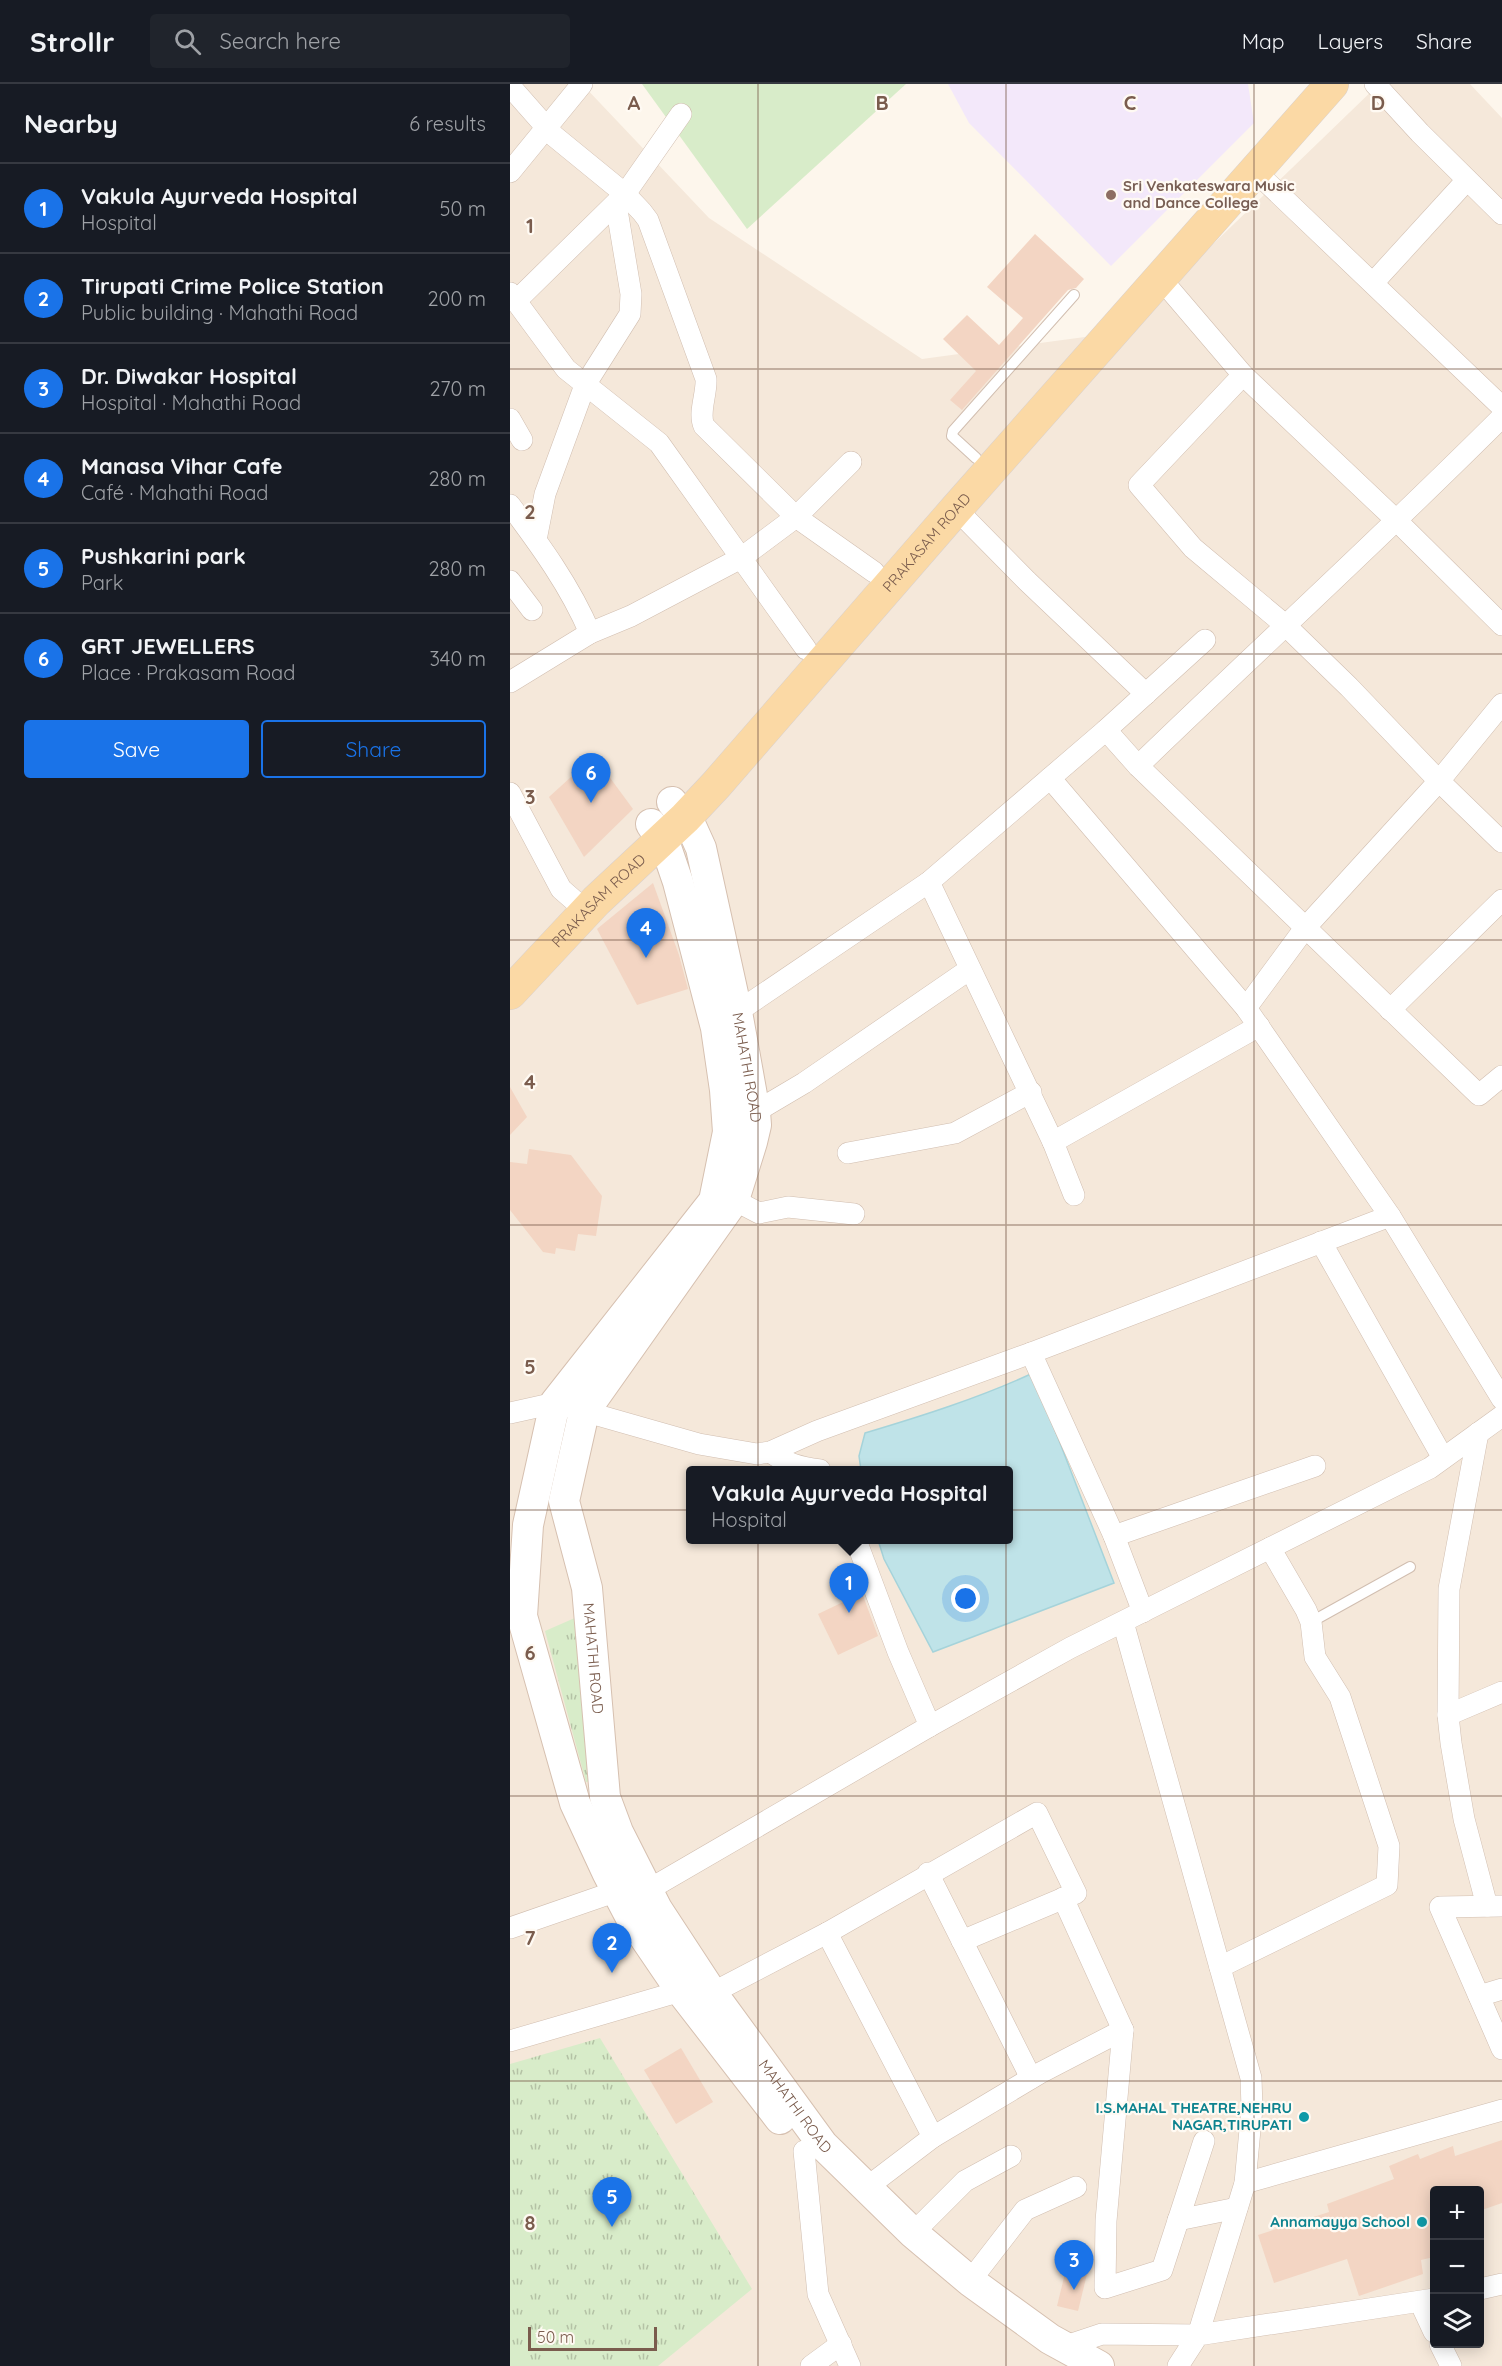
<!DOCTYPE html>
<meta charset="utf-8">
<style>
body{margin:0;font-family:Quicksand,sans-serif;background:#20242c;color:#f1f3f6}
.controls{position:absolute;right:18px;bottom:18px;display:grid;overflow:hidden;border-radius:6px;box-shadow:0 3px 15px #0003}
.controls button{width:54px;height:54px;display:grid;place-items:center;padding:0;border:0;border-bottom:2px solid #363941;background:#171b24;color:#f1f3f6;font:30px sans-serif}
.scale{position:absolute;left:18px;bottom:15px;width:129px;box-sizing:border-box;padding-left:6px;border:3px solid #7a5c4d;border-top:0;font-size:16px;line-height:21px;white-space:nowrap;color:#7a5c4d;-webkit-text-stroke:4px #fffaf3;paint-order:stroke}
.you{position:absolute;left:456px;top:1515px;width:21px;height:21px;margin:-15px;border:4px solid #fff;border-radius:50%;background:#1a73e8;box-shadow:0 0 0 9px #1a73e833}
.badge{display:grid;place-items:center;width:39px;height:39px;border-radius:50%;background:#1a73e8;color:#fff;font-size:20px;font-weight:700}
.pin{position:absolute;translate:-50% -50px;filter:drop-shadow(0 2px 3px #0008)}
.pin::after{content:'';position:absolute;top:32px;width:21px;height:18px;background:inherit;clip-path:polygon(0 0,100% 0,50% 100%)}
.popup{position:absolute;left:176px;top:1382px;width:327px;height:78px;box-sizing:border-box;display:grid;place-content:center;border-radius:6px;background:#171b24;filter:drop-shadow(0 2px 4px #0005);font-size:20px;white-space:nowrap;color:#9ea1a6}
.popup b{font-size:22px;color:#f1f3f6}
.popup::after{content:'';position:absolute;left:50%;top:100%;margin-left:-12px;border:12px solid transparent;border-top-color:#171b24}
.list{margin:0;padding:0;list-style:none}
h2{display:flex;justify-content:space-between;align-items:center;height:78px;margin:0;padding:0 24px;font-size:26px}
h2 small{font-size:20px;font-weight:400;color:#9ea1a6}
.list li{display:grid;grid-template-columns:39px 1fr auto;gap:18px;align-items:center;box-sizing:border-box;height:90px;padding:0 24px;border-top:2px solid #363941}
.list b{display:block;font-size:22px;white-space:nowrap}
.list p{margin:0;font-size:20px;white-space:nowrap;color:#9ea1a6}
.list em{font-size:20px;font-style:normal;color:#9ea1a6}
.actions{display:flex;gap:12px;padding:18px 24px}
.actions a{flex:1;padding:14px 0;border:2px solid #1a73e8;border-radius:6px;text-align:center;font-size:21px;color:#1a73e8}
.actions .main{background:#1a73e8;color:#fff}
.icon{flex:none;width:33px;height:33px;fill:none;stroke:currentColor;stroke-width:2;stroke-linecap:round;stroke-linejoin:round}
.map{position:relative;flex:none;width:992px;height:2282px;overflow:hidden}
header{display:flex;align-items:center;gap:36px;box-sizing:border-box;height:84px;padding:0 30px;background:#171b24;border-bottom:2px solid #363941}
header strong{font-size:28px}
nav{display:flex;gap:33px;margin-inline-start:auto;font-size:21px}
.search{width:420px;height:54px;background:#20242c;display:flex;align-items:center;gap:15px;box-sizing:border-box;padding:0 21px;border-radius:6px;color:#9ea1a6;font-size:22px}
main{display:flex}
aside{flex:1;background:#171b24}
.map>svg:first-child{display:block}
.residential{fill:#f5e8da;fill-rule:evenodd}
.education{fill:#f3e8fa}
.grass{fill:url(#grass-tufts)}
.garden{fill:#d8ecc9}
.water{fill:#bfe3e8;stroke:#a5d3da;stroke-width:1.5}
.building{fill:#f3d5c3}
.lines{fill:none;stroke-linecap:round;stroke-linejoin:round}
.lane-casing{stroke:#d1beb0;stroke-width:12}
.street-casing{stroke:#d1beb0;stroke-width:22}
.secondary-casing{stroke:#d6c0b0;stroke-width:32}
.primary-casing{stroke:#dad1cd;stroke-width:34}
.lane{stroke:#fff;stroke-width:10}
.street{stroke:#fff;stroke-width:21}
.secondary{stroke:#fff;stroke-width:30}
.primary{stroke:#fbd9a5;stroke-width:33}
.grid{fill:none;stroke:#7a5c4d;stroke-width:1.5;stroke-opacity:0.55}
.education-dot{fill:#8d6e63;stroke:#fffaf3;stroke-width:2}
.culture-dot{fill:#0f9aa8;stroke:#fffaf3;stroke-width:2}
.labels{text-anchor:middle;stroke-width:4.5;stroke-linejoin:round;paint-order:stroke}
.education-label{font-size:15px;font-weight:bold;fill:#785e54;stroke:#fffaf3;text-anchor:start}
.street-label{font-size:15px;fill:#7a5c4d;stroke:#fffaf3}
.culture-label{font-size:15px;font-weight:bold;fill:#0d838f;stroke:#fffaf3;text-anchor:end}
.grid-label{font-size:20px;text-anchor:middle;font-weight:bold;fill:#7a5c4d;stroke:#fffaf3;stroke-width:4.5;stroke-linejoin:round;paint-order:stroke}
</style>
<header>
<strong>Strollr</strong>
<div class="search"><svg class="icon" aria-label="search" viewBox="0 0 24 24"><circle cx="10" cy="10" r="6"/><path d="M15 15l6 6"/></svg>Search here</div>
<nav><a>Map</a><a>Layers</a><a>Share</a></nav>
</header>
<main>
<aside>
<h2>Nearby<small>6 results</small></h2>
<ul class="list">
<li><span class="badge">1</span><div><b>Vakula Ayurveda Hospital</b><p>Hospital</p></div><em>50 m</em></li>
<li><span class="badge">2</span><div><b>Tirupati Crime Police Station</b><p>Public building · Mahathi Road</p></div><em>200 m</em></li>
<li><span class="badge">3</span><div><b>Dr. Diwakar Hospital</b><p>Hospital · Mahathi Road</p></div><em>270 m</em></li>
<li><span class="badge">4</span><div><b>Manasa Vihar Cafe</b><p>Café · Mahathi Road</p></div><em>280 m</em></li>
<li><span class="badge">5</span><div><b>Pushkarini park</b><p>Park</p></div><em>280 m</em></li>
<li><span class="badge">6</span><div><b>GRT JEWELLERS</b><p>Place · Prakasam Road</p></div><em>340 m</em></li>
</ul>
<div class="actions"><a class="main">Save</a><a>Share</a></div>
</aside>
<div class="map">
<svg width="992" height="2282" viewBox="0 0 992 2282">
<defs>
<pattern id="grass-tufts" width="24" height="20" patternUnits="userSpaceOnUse" patternTransform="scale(1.5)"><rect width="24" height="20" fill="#d8ecc9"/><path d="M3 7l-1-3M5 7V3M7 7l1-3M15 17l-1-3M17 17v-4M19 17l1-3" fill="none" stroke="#b4c2a5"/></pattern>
</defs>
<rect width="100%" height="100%" fill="#fdf6ec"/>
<path class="residential" d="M0,0H72L199,134L412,275L612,248L869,0H960L992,34V2282H0ZM180,1386H498V1456H180ZM924,2106H970V2260H924Z"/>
<polygon class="education" points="438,0 738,0 744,39 601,182 459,39"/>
<g class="grass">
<polygon points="67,1533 82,1697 76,1698 35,1547"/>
<polygon points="90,1954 242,2205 148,2282 0,2282 0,1980"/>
</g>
<polygon class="garden" points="132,0 396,0 237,145"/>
<path class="water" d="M523,1289L604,1499L423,1568L374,1475L368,1456H498V1386H351L349,1372L355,1349C412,1332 469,1314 523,1289Z"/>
<g class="building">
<polygon points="525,150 574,195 566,204 558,206 452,326 440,316 466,287 433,255 457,231 489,261 513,234 477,203"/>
<polygon points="84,672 123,725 74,773 39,713"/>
<polygon points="143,799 169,871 178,905 127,921 87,845"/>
<polygon points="0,1003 17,1033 0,1051"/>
<polygon points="19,1065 61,1071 92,1112 86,1152 68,1150 65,1167 46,1164 45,1170 33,1168 0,1126 0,1078 17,1080"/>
<polygon points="352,1509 368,1552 328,1571 308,1530"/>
<polygon points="171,1964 203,2018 166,2040 134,1986"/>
<polygon points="992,2056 992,2119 969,2127 969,2106 924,2106 924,2173 911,2176 913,2190 849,2212 837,2175 764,2199 748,2151 819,2128 817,2120 884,2095 879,2082 908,2070 910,2075 943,2062 945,2072"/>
<polygon points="557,2181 578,2186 568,2227 547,2222"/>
</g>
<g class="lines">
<defs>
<g id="lane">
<polyline points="466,374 442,352 443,347 564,211"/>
<polyline points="801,1538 900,1483"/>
</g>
<g id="street">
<polyline points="865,0 910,49 992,130"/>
<path d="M0,2L44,52L115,110L132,128L138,136L196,295C197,310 188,329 194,342L286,433L364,488"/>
<polyline points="0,88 72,0"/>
<polyline points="746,88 992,323"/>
<polyline points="651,195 733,291 887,437 992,541"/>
<polyline points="863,199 957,96"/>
<polyline points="0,209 56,285 149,359 296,565"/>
<polyline points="6,217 115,110 171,30"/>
<polyline points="733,291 629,401 683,464 774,540 839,603 929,697 992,758"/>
<polyline points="0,335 12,356"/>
<path d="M0,421C30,461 60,502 80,549"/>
<polyline points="446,425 517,497 636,610"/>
<polyline points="26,456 35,410 75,301 120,230 121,210 106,120"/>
<polyline points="0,497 22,526"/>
<polyline points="0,598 80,549 121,532 231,474 286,433 341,378"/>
<polyline points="596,646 628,682 969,1011 992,992"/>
<path d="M628,682C749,565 873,452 992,333"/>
<polyline points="540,694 736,924 880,1132 992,1315"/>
<polyline points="0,709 51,805 67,819"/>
<polyline points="419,798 543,1058"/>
<polyline points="736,924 795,844 929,697 992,620"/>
<polyline points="880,926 992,816"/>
<polyline points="227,928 419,798 596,646 695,556"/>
<polyline points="245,1028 294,999 460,885"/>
<polyline points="338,1069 445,1049 521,1008"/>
<polyline points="564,1111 543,1058 749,942"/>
<polyline points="224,1116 249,1129 278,1123 344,1130"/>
<polyline points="811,1158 933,1374"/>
<polyline points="521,1269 604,1452 633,1528"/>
<polyline points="0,1329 45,1319 189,1360 247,1370 260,1368 307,1347 521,1269 880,1132"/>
<polyline points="968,1349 939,1505 938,1631 941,1659 954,1735 977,1822"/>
<path d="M260,1368C277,1380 290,1383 310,1386"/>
<polyline points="604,1452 805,1382"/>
<polyline points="346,1456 388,1568 420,1642"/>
<polyline points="938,1631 992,1608"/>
<polyline points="418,1789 521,1994"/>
<polyline points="138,1806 420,1642 560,1564 920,1384 992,1332"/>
<polyline points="553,1814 613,1946"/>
<polyline points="992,1822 930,1823 992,1965"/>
<polyline points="0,1844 107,1807"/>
<polyline points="317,1849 423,2053"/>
<polyline points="710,1883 877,1801 879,1762 830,1613 805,1573 801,1538 796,1526 760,1464"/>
<polyline points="202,1909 317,1849 527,1729 566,1809 452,1857"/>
<polyline points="969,1912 992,1905"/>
<polyline points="0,1957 171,1907"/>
<polyline points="313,2061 294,2067 308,2210 340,2282"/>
<polyline points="735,2099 992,2026"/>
<polyline points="356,2104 423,2053 530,1989 613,1946 596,2137 595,2204 652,2186 694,2057"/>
<polyline points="668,2136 727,2124"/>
<polyline points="403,2149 455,2097 501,2072"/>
<polyline points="460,2197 515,2126 566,2103"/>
<polyline points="970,2205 992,2200"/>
<polyline points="910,2218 924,2248"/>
<polyline points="930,2260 941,2282"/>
<polyline points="553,2263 592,2250 688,2251 735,2099 742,2024 741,1994 613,1538"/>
<polyline points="301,2282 331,2260"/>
<polyline points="668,2282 688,2251 924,2215"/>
</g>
<g id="secondary">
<path id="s1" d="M162,718L181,742L191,764L227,928L245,1028L246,1041L242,1058L224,1116L74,1328L54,1417L77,1504L95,1713L108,1748L147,1825L202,1909L313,2061L403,2149L460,2197L540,2255L589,2282"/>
<polyline points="141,740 156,763 168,798 206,944 215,1006 218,1048 204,1117 45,1319 18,1441 12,1532 65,1719 97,1788 120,1832 171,1907 270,2035"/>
</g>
<g id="primary">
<path id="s2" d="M0,909L86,817L175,734L206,701L446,425L822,0"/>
</g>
</defs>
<use href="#lane" class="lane-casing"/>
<use href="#street" class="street-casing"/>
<use href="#secondary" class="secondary-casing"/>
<use href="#primary" class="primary-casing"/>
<use href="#lane" class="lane"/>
<use href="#street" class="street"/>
<use href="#secondary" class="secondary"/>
<use href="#primary" class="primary"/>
</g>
<path class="grid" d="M248,0V2282M496,0V2282M744,0V2282M0,285H992M0,570H992M0,856H992M0,1141H992M0,1426H992M0,1712H992M0,1997H992"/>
<circle class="education-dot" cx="601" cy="111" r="6"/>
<g class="culture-dot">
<circle cx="794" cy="2033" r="6"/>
<circle cx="912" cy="2138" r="6"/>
</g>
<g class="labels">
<g class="education-label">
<text x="613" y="107">Sri Venkateswara Music<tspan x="613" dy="17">and Dance College</tspan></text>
</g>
<g class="street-label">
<text dy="5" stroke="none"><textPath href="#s2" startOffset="614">PRAKASAM ROAD</textPath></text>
<text dy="5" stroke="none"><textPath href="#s2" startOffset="128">PRAKASAM ROAD</textPath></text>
<text dy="5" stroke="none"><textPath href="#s1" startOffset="279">MAHATHI ROAD</textPath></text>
<text dy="5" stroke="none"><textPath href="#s1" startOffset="927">MAHATHI ROAD</textPath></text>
<text dy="5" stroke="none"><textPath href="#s1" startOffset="1431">MAHATHI ROAD</textPath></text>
</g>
<g class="culture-label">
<text x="782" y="2029">I.S.MAHAL THEATRE,NEHRU<tspan x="782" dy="17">NAGAR,TIRUPATI</tspan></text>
<text x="900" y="2143">Annamayya School</text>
</g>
</g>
<g class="grid-label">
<text x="124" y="26">A</text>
<text x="372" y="26">B</text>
<text x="620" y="26">C</text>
<text x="868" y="26">D</text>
<text x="20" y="149">1</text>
<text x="20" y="435">2</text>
<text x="20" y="720">3</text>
<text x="20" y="1005">4</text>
<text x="20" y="1290">5</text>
<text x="20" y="1576">6</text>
<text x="20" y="1861">7</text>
<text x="20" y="2146">8</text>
</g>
</svg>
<div class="controls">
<button>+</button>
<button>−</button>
<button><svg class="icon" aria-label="layers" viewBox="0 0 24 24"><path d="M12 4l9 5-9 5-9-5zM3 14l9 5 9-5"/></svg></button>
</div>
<div class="scale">50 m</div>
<div class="you"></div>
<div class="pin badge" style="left:339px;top:1529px">1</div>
<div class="popup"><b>Vakula Ayurveda Hospital</b>Hospital</div>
<div class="pin badge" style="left:102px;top:1889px">2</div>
<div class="pin badge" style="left:564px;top:2206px">3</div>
<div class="pin badge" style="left:136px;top:874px">4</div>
<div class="pin badge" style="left:102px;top:2143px">5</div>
<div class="pin badge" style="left:81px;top:719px">6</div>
</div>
</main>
